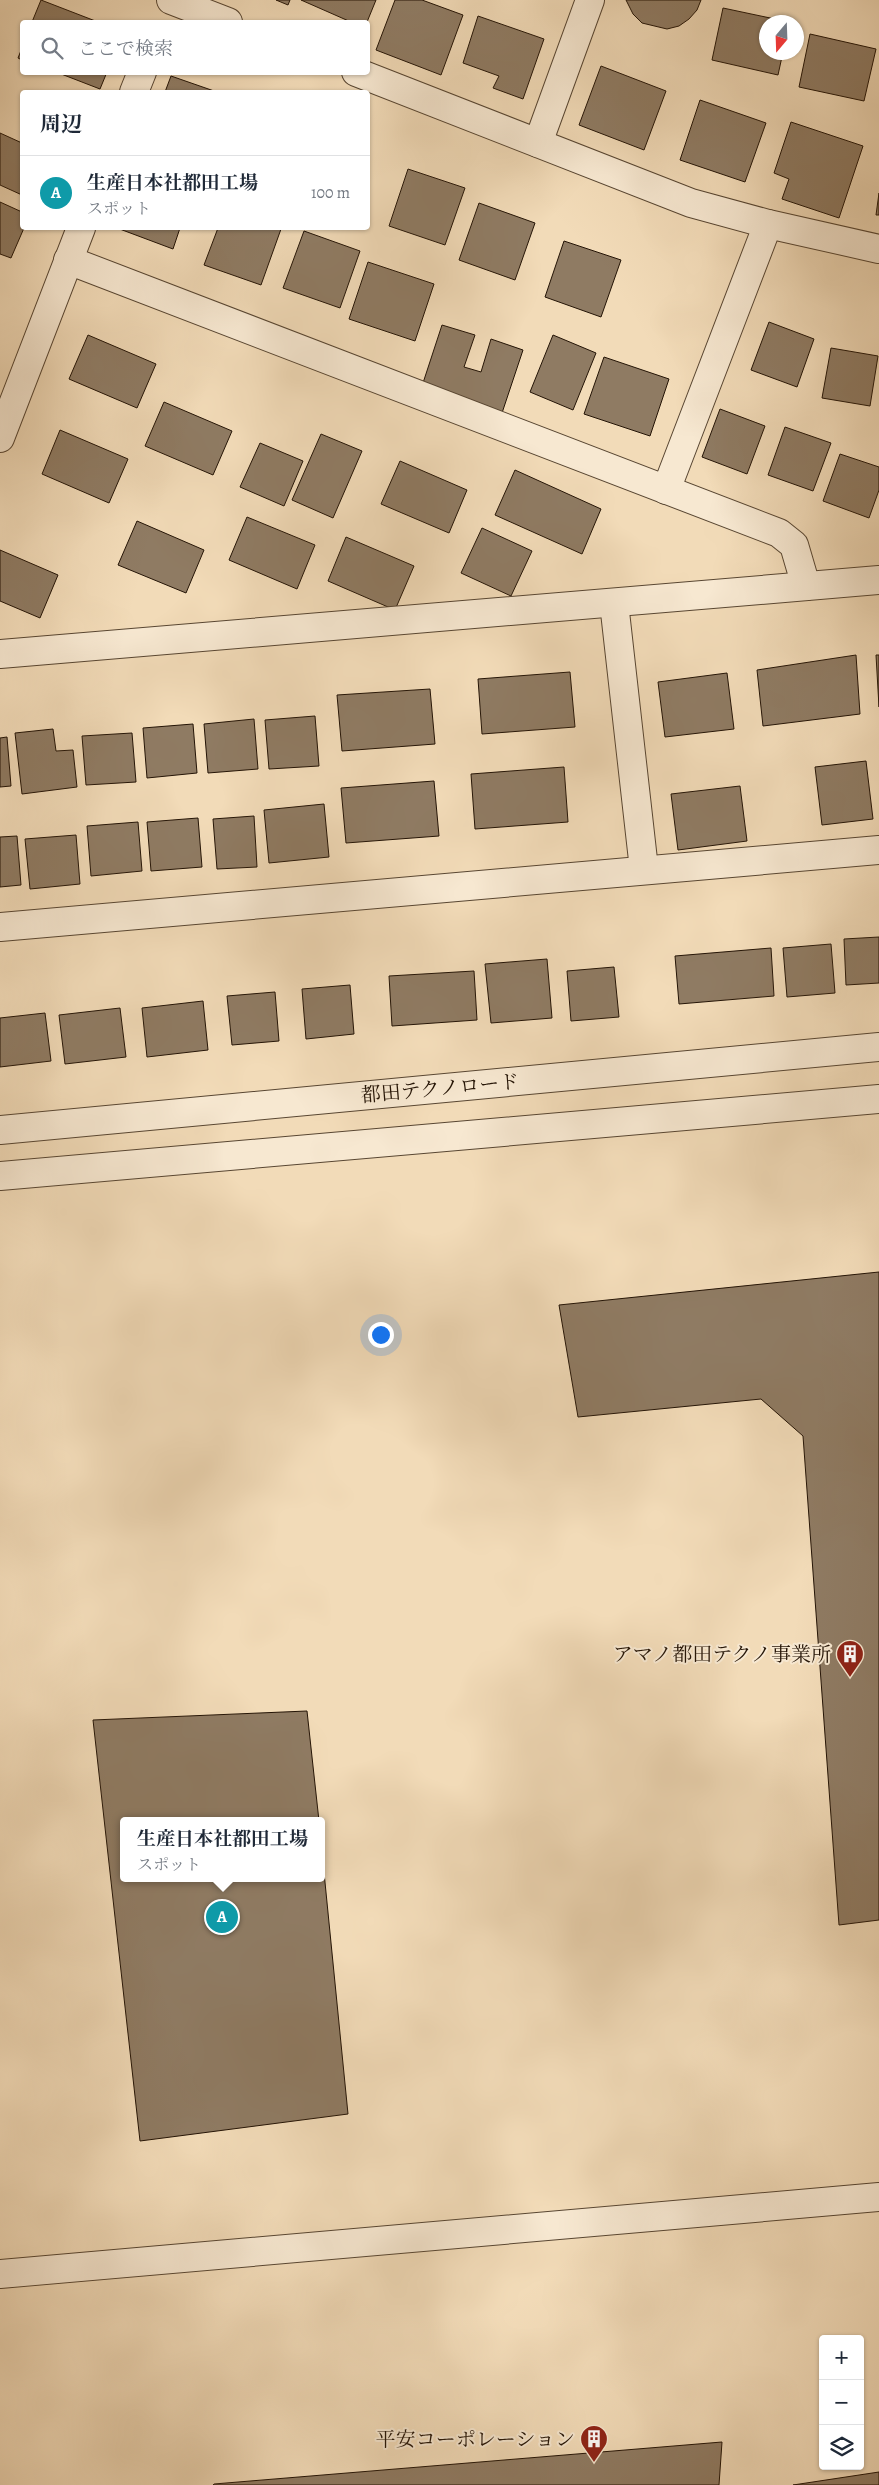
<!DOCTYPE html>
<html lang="ja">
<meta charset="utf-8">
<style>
body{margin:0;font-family:Alegreya,"Noto Serif JP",serif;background:#f6f6f7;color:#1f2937}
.controls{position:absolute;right:15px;bottom:15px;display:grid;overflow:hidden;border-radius:5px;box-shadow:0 1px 4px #0004}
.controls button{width:45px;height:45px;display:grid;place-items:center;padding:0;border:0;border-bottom:1px solid #e0e1e3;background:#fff;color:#1f2937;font:25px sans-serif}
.compass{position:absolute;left:759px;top:15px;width:45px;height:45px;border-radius:50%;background:#fff;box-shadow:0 1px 4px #0004;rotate:199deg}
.you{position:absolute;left:380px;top:1334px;width:18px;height:18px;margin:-12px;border:4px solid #fff;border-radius:50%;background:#1a73e8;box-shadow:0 0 0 8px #1a73e833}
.badge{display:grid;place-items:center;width:32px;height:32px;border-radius:50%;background:#8f2418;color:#fff;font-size:16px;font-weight:700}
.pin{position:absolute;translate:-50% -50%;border:2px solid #fff;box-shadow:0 1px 5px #0006}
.popup{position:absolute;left:120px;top:1817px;width:205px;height:65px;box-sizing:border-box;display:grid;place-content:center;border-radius:5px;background:#fff;filter:drop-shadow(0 1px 4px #0005);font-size:16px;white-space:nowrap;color:#747a83}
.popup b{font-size:19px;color:#1f2937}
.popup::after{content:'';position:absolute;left:50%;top:100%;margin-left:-10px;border:10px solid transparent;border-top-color:#fff}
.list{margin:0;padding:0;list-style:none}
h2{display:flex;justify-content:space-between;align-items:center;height:65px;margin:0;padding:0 20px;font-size:21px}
h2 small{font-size:16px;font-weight:400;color:#747a83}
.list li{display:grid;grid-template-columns:32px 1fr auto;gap:15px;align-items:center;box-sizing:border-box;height:75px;padding:0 20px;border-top:1px solid #e0e1e3}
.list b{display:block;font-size:19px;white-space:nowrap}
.list p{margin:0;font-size:16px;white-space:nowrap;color:#747a83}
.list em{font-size:16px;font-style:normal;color:#747a83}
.icon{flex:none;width:28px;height:28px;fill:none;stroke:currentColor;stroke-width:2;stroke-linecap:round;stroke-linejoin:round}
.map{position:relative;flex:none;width:879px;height:2485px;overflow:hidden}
.search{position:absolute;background:#fff;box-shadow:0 1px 4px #0004;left:20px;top:20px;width:350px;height:55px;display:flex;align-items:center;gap:12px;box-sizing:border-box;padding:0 18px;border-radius:5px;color:#747a83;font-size:19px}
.panel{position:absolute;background:#fff;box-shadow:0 1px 4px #0004;left:20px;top:90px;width:350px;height:140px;border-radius:5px}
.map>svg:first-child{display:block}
.building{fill:#8f7b63;stroke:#241406}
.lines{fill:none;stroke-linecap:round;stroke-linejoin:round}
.minor-casing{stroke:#584632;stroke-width:30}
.minor{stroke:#f7e8d1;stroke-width:28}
.labels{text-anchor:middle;stroke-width:4;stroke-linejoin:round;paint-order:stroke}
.street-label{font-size:20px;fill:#241406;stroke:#f7e8d1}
.poi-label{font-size:20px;fill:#241406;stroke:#f7e8d1;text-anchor:end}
</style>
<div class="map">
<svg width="879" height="2485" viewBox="0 0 879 2485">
<rect width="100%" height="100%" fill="#f2dbb8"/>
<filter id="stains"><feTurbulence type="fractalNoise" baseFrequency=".004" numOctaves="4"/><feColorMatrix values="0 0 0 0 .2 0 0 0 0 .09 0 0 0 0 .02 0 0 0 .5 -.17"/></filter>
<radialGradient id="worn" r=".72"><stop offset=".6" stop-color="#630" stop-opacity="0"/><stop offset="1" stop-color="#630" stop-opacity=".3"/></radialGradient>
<g class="building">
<polygon points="41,0 98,22 32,22"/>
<polygon points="276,0 290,0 288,5"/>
<polygon points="301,0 376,0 367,22 351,22"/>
<polygon points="395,0 422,0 463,15 441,75 376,50"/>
<polygon points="626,0 701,0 697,10 689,19 679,26 667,29 642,23 633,14"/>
<polygon points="723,8 789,22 766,22 766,52 783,52 778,75 712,60"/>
<polygon points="478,16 544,39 523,99 493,88 499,76 463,63"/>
<polygon points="810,34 876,49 864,101 799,87"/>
<polygon points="22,48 22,60 18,58"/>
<polygon points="601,66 666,91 644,150 579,125"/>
<polygon points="56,72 107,72 100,89"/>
<polygon points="171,76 217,92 165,92"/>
<polygon points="700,100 766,123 745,182 680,160"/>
<polygon points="791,122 863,146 839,218 782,199 789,179 774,173"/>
<polygon points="0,133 22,143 22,195 0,185"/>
<polygon points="408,169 465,188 445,245 389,226"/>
<polygon points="879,193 879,215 876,215"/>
<polygon points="0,202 22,212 24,228 11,258 0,254"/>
<polygon points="479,203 535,223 515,280 459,260"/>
<polygon points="117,228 180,228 173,249"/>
<polygon points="218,228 281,229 261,285 204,265"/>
<polygon points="304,231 360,251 340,308 283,288"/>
<polygon points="564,241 621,260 601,317 545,297"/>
<polygon points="368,262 434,284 415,341 349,319"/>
<polygon points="769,322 814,339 797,387 751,370"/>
<polygon points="442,325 475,335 464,367 481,372 491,339 523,350 502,413 422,386"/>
<polygon points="88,335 156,364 137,408 69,379"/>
<polygon points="553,335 596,353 573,410 530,392"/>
<polygon points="831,348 878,356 870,406 822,398"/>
<polygon points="604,357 669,379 650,436 584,414"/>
<polygon points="164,402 232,431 213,475 145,446"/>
<polygon points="720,409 765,426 747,474 702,457"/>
<polygon points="785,427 831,443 813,491 768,475"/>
<polygon points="60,430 128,459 109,503 42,474"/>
<polygon points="321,434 362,451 333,518 292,500"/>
<polygon points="260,443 303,461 284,506 240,487"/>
<polygon points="840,454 879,467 879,490 869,518 823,501"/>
<polygon points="400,461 467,490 449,533 381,504"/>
<polygon points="515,470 601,509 582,554 495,515"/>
<polygon points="247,517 315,545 297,589 229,560"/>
<polygon points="137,521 204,550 186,593 118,565"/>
<polygon points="482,528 532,551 511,596 461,573"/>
<polygon points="346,537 414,566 395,610 328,581"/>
<polygon points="0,550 58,575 40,618 0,601"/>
<polygon points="856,655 860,714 763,726 757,670"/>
<polygon points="876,655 879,655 879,707"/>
<polygon points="570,672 575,727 482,734 478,679"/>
<polygon points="727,673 734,729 665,737 658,682"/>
<polygon points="430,689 435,744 342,751 337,695"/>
<polygon points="315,716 319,766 269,769 265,720"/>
<polygon points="254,719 258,769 208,773 204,724"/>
<polygon points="193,724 197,773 147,778 143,728"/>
<polygon points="53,729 56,751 73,750 77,787 22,794 15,733"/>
<polygon points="132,733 136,782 86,785 82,736"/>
<polygon points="7,737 11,786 0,787 0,738"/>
<polygon points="866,761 873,819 822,825 815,767"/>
<polygon points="564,767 568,822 475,829 471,774"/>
<polygon points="434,781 439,836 346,843 341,788"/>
<polygon points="740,786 747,841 678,850 671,794"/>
<polygon points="324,804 329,857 269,863 264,810"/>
<polygon points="254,816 257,867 217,869 213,819"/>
<polygon points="198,818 202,867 151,871 147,822"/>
<polygon points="138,822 142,871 91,876 87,826"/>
<polygon points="76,835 80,884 30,889 25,839"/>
<polygon points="17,836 21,885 0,887 0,837"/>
<polygon points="879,937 879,983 846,985 844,939"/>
<polygon points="831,944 835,993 787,997 783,948"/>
<polygon points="771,948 774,996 679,1004 675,956"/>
<polygon points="547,959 552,1018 491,1023 485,964"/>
<polygon points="614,967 619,1017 571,1021 567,971"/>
<polygon points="474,971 477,1020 392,1026 389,976"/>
<polygon points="350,985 354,1034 306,1039 302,989"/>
<polygon points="275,992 279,1041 232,1045 227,996"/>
<polygon points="203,1001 208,1050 147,1057 142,1008"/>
<polygon points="120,1008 126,1057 65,1064 59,1015"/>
<polygon points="45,1013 51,1061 0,1067 0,1018"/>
<polygon points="879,1272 879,1920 839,1925 803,1436 761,1399 578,1417 559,1305"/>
<polygon points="307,1711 319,1821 123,1821 123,1878 321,1878 321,1842 348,2114 140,2141 93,1720"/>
<polygon points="722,2442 719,2485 213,2485 214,2484"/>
<polygon points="879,2472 879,2485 793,2485"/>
</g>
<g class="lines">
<defs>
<g id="minor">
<polyline points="171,0 228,22"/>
<polyline points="356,72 691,203 768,224 879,249"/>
<polyline points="134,92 142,72"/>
<polyline points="538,143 590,0"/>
<polyline points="68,260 779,533 794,545 806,586"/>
<polyline points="0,438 81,228"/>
<polyline points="666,490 768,224"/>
<polyline points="614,603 644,869"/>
<polyline points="0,654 879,580"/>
<polyline points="0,927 879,850"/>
<polyline points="0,1130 879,1047"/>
<polyline points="0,1176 879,1099"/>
<polyline points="0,2274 879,2197"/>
</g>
</defs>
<use href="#minor" class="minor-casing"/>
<use href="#minor" class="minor"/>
</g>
<defs>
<symbol id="building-pin" viewBox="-11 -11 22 30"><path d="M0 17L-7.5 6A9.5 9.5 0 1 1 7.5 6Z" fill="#8f2418" stroke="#f7e8d1"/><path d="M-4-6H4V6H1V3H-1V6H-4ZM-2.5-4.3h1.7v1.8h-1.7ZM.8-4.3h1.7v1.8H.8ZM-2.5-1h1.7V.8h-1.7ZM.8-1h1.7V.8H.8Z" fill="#fff"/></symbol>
</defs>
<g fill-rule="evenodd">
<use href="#building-pin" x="834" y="1638" width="32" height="43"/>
<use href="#building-pin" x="578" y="2423" width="32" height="43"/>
</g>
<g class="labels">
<g class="street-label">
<text transform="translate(440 1088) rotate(-5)" y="7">都田テクノロード</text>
</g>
<g class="poi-label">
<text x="831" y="1661">アマノ都田テクノ事業所</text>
<text x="575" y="2446">平安コーポレーション</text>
</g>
</g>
<rect width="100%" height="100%" filter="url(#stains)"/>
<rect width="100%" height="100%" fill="url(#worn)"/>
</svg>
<div class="controls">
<button>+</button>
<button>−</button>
<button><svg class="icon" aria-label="layers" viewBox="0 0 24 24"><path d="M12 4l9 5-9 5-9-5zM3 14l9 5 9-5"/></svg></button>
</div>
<svg class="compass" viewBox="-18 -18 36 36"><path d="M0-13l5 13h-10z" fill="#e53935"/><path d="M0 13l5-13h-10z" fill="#747a83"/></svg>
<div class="you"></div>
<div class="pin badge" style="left:222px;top:1917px;background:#0f9aa8">A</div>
<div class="popup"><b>生産日本社都田工場</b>スポット</div>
<div class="search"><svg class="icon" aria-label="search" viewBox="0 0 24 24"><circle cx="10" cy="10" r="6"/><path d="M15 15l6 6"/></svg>ここで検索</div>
<section class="panel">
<h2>周辺<small></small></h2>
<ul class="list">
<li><span class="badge" style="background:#0f9aa8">A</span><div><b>生産日本社都田工場</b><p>スポット</p></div><em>100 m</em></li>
</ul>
</section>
</div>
